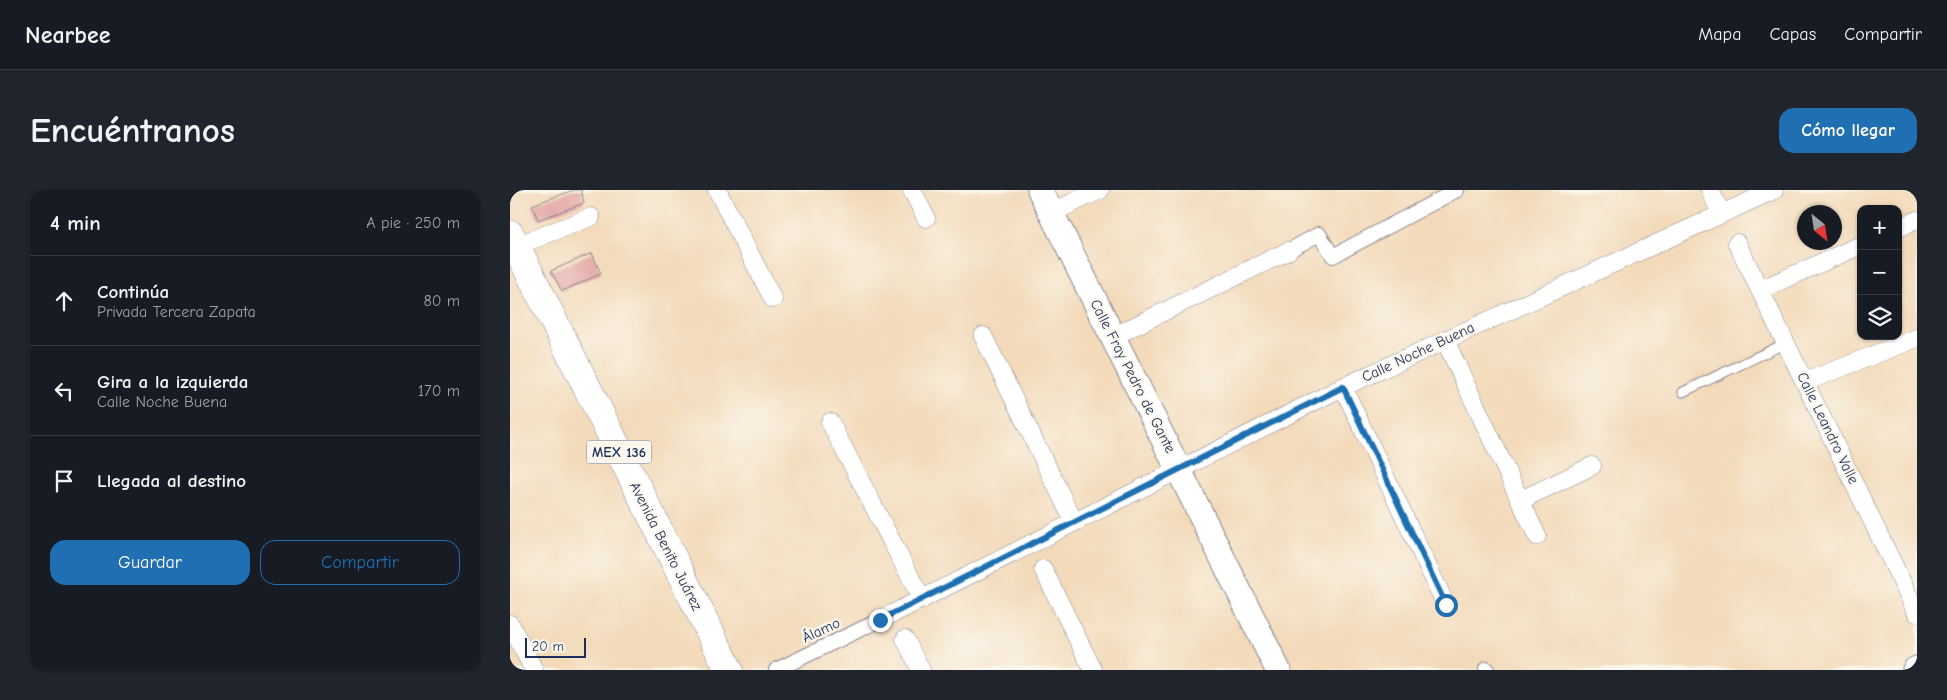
<!DOCTYPE html>
<html lang="es">
<meta charset="utf-8">
<style>
body{margin:0;font-family:"Comic Neue",sans-serif;background:#20242c;color:#f1f3f6}
.controls{position:absolute;right:15px;top:15px;display:grid;overflow:hidden;border-radius:10px;box-shadow:0 1px 4px #0004}
.controls button{width:45px;height:45px;display:grid;place-items:center;padding:0;border:0;border-bottom:1px solid #363941;background:#171b24;color:#f1f3f6;font:25px sans-serif}
.compass{position:absolute;left:1287px;top:15px;width:45px;height:45px;border-radius:50%;background:#171b24;box-shadow:0 1px 4px #0004;rotate:150deg}
.scale{position:absolute;left:15px;bottom:12px;width:61px;box-sizing:border-box;padding-left:5px;border:2px solid #1b2f5e;border-top:0;font-size:14px;line-height:18px;white-space:nowrap;color:#1b2f5e;-webkit-text-stroke:4px #fbf7ec;paint-order:stroke}
.stop{position:absolute;width:15px;height:15px;margin:-11px;border:4px solid #1f6fb2;border-radius:50%;background:#fff}
.stop.end{background:#1f6fb2;border-color:#fff;box-shadow:0 1px 5px #0008}
.list{margin:0;padding:0;list-style:none}
h2{display:flex;justify-content:space-between;align-items:center;height:65px;margin:0;padding:0 20px;font-size:21px}
h2 small{font-size:16px;font-weight:400;color:#9ea1a6}
.list li{display:grid;grid-template-columns:32px 1fr auto;gap:15px;align-items:center;box-sizing:border-box;height:90px;padding:0 20px;border-top:1px solid #363941}
.list b{display:block;font-size:19px;white-space:nowrap}
.list p{margin:0;font-size:16px;white-space:nowrap;color:#9ea1a6}
.list em{font-size:16px;font-style:normal;color:#9ea1a6}
.actions{display:flex;gap:10px;padding:15px 20px}
.actions a{flex:1;padding:11px 0;border:1px solid #1f6fb2;border-radius:15px;text-align:center;font-size:18px;color:#1f6fb2}
.actions .main{background:#1f6fb2;color:#fff}
.icon{flex:none;width:28px;height:28px;fill:none;stroke:currentColor;stroke-width:2;stroke-linecap:round;stroke-linejoin:round}
.map{position:relative;flex:none;width:1407px;height:480px;overflow:hidden;border-radius:15px}
header{display:flex;align-items:center;gap:30px;box-sizing:border-box;height:70px;padding:0 25px;background:#171b24;border-bottom:1px solid #363941}
header strong{font-size:24px}
nav{display:flex;gap:28px;margin-inline-start:auto;font-size:18px}
.intro{display:flex;align-items:center;justify-content:space-between;box-sizing:border-box;height:120px;padding:0 30px}
h1{margin:0;font-size:35px}
.button{padding:12px 22px;border-radius:15px;background:#1f6fb2;color:#fff;font-size:18px;font-weight:700}
main{display:flex;gap:30px;padding:0 30px}
aside{flex:1;background:#171b24;border-radius:15px;box-shadow:0 1px 4px #0004}
.map>svg:first-child{display:block}
.building{fill:#e3a6a5}
.lines{fill:none;stroke-linecap:round;stroke-linejoin:round}
.service-casing{stroke:#87848c;stroke-width:11}
.pedestrian-casing{stroke:#87848c;stroke-width:16}
.minor-casing{stroke:#87848c;stroke-width:19}
.secondary-casing{stroke:#87848c;stroke-width:27}
.primary-casing{stroke:#87848c;stroke-width:29}
.service{stroke:#fff;stroke-width:9}
.pedestrian{stroke:#fff;stroke-width:14}
.minor{stroke:#fff;stroke-width:18}
.secondary{stroke:#fff;stroke-width:25}
.primary{stroke:#fff;stroke-width:28}
.route{stroke:#1f6fb2;stroke-width:6}
.labels{text-anchor:middle;stroke-width:4.5;stroke-linejoin:round;paint-order:stroke}
.shield{fill:#fbf7ec;stroke:#5e6b89;stroke-width:1}
.shield-label{font-size:14px;font-weight:bold;fill:#1b2f5e}
.street-label{font-size:15px;fill:#1b2f5e;stroke:#fbf7ec}
</style>
<header>
<strong>Nearbee</strong>
<nav><a>Mapa</a><a>Capas</a><a>Compartir</a></nav>
</header>
<div class="intro"><h1>Encuéntranos</h1><a class="button">Cómo llegar</a></div>
<main>
<aside>
<h2>4 min<small>A pie · 250 m</small></h2>
<ul class="list">
<li><svg class="icon" aria-label="ahead" viewBox="0 0 24 24"><path d="M12 20V5M6 11l6-6 6 6"/></svg><div><b>Continúa</b><p>Privada Tercera Zapata</p></div><em>80 m</em></li>
<li><svg class="icon" aria-label="left" viewBox="0 0 24 24"><path d="M17 20v-9H6M10 6l-5 5 5 5"/></svg><div><b>Gira a la izquierda</b><p>Calle Noche Buena</p></div><em>170 m</em></li>
<li><svg class="icon" aria-label="arrive" viewBox="0 0 24 24"><path d="M6 21V4h12l-3 4 3 4H6"/></svg><div><b>Llegada al destino</b></div></li>
</ul>
<div class="actions"><a class="main">Guardar</a><a>Compartir</a></div>
</aside>
<div class="map">
<svg width="1407" height="480" viewBox="0 0 1407 480">
<rect width="100%" height="100%" fill="#fbf7ec"/>
<filter id="ink" filterUnits="userSpaceOnUse"><feTurbulence type="fractalNoise" baseFrequency=".02" numOctaves="2"/><feDisplacementMap in="SourceGraphic" scale="10" xChannelSelector="R" yChannelSelector="G"/><feConvolveMatrix kernelMatrix="1 2 1 2 8 2 1 2 1" color-interpolation-filters="sRGB"/></filter>
<filter id="wash" filterUnits="userSpaceOnUse"><feTurbulence type="fractalNoise" baseFrequency=".0096" numOctaves="4" result="noise"/><feDisplacementMap in="SourceGraphic" scale="20" xChannelSelector="R" yChannelSelector="G"/><feGaussianBlur stdDeviation="1.12" result="paint"/><feColorMatrix in="noise" values="0 0 0 0 0 0 0 0 0 0 0 0 0 0 0 0 0 1.4 0 .05"/><feComposite in="paint" operator="in"/></filter>
<g filter="url(#wash)">
<rect width="100%" height="100%" fill="#f3daba"/>
<g id="blocks">
<g class="building">
<polygon points="64,0 71,0 74,13 28,30 22,15"/>
<polygon points="82,63 91,84 52,101 41,81"/>
</g>
</g>
</g>
<g filter="url(#ink)">
<use href="#blocks" fill-opacity="0" stroke="#87848c" stroke-width="1"/>
<g class="lines">
<defs>
<polyline id="service" points="1173,202 1276,153"/>
<g id="pedestrian">
<polyline points="778,61 809,44 823,66 947,0"/>
<polyline points="976,479 977,480"/>
<polyline points="266,480 370,430"/>
</g>
<g id="minor">
<polyline points="207,0 263,109"/>
<polyline points="402,0 416,28"/>
<polyline points="1200,0 1211,23"/>
<polyline points="541,23 590,0"/>
<polyline points="1388,38 1407,30"/>
<polyline points="1227,53 1407,423"/>
<polyline points="6,56 81,27"/>
<polyline points="1250,100 1351,55"/>
<polyline points="473,146 564,332"/>
<polyline points="602,147 778,61"/>
<polyline points="935,150 1027,346"/>
<polyline points="1295,192 1407,148"/>
<polyline points="833,197 936,415"/>
<polyline points="320,232 412,410"/>
<polyline points="1011,310 1082,276"/>
<polyline points="533,379 583,480"/>
<polyline points="370,430 833,197 1264,0"/>
<polyline points="0,434 24,480"/>
<polyline points="395,449 411,480"/>
</g>
<g id="secondary">
<polyline points="530,0 768,480"/>
<polyline points="1405,480 1407,479"/>
</g>
<polyline id="primary" points="0,44 219,480"/>
</defs>
<use href="#service" class="service-casing"/>
<use href="#pedestrian" class="pedestrian-casing"/>
<use href="#minor" class="minor-casing"/>
<use href="#secondary" class="secondary-casing"/>
<use href="#primary" class="primary-casing"/>
<use href="#service" class="service"/>
<use href="#pedestrian" class="pedestrian"/>
<use href="#minor" class="minor"/>
<use href="#secondary" class="secondary"/>
<use href="#primary" class="primary"/>
</g>
</g>
<g class="lines" filter="url(#ink)">
<polyline class="route" points="370,430 833,197 936,415"/>
</g>
<g class="labels">
<rect class="shield" x="76.5" y="250.5" width="65" height="23" rx="4"/>
<g class="shield-label">
<text x="109" y="267">MEX 136</text>
</g>
<g class="street-label">
<text transform="translate(908 162) rotate(-25)" y="5">Calle Noche Buena</text>
<text transform="translate(623 186) rotate(63)" y="5">Calle Fray Pedro de Gante</text>
<text transform="translate(1318 238) rotate(64)" y="5">Calle Leandro Valle</text>
<text transform="translate(156 356) rotate(63)" y="5">Avenida Benito Juárez</text>
<text transform="translate(311 440) rotate(-25)" y="5">Álamo</text>
</g>
</g>
</svg>
<div class="controls">
<button>+</button>
<button>−</button>
<button><svg class="icon" aria-label="layers" viewBox="0 0 24 24"><path d="M12 4l9 5-9 5-9-5zM3 14l9 5 9-5"/></svg></button>
</div>
<svg class="compass" viewBox="-18 -18 36 36"><path d="M0-13l5 13h-10z" fill="#e53935"/><path d="M0 13l5-13h-10z" fill="#9ea1a6"/></svg>
<div class="scale">20 m</div>
<div class="stop" style="left:936px;top:415px"></div>
<div class="stop end" style="left:370px;top:430px"></div>
</div>
</main>
